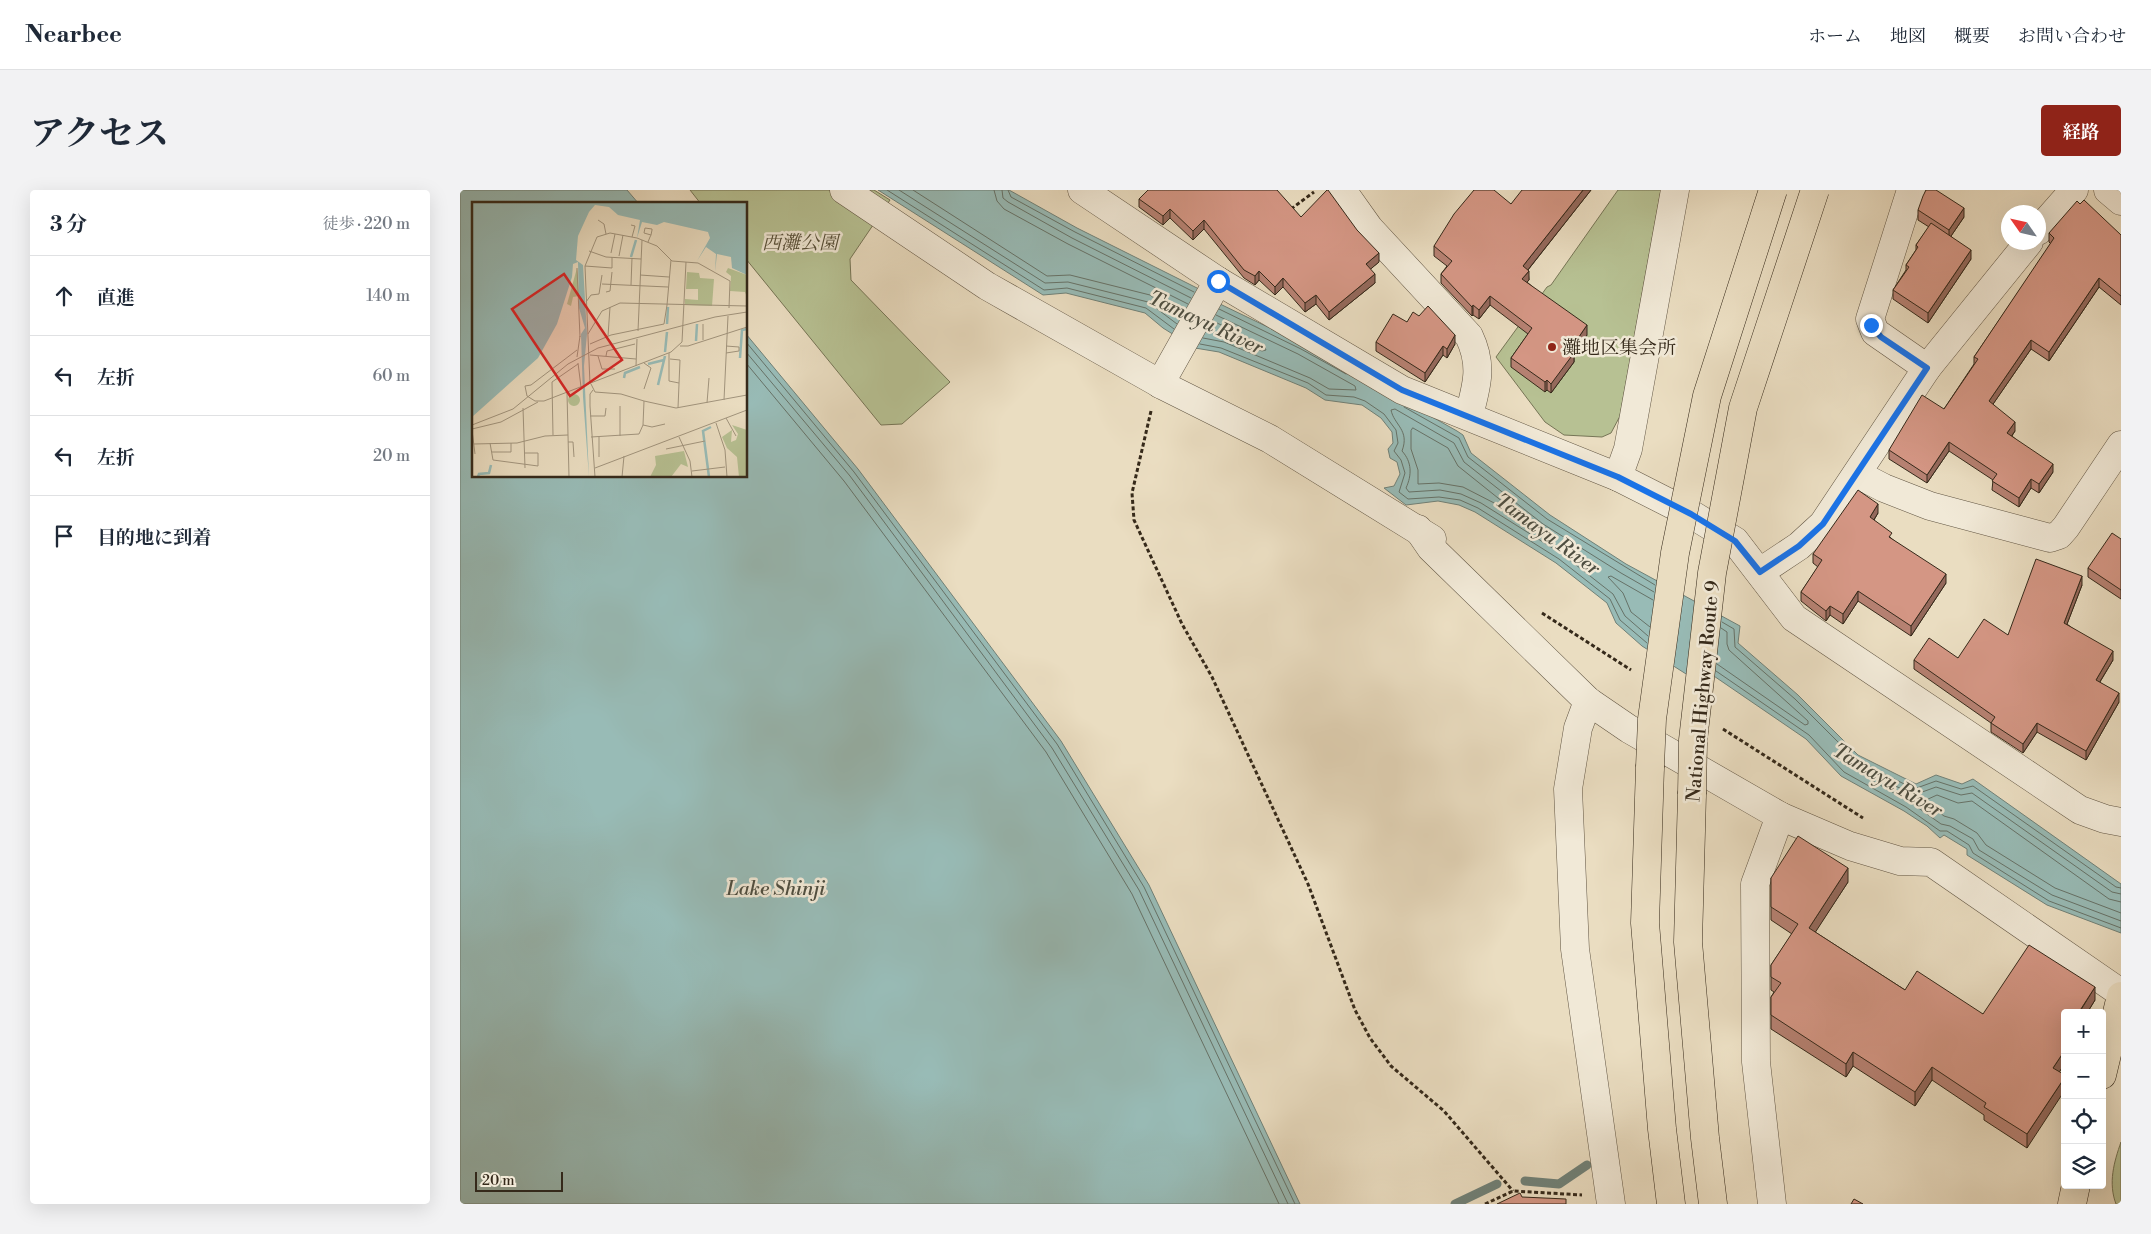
<!DOCTYPE html>
<html lang="ja">
<meta charset="utf-8">
<style>
body{margin:0;font-family:"Libre Bodoni","Noto Serif JP",serif;background:#f2f2f3;color:#1f2937}
.controls{position:absolute;right:15px;bottom:15px;display:grid;overflow:hidden;border-radius:5px;box-shadow:0 5px 20px #0002}
.controls button{width:45px;height:45px;display:grid;place-items:center;padding:0;border:0;border-bottom:1px solid #e0e1e3;background:#fff;color:#1f2937;font:25px sans-serif}
.compass{position:absolute;left:1541px;top:15px;width:45px;height:45px;border-radius:50%;background:#fff;box-shadow:0 5px 20px #0002;rotate:304deg}
.scale{position:absolute;left:15px;bottom:12px;width:88px;box-sizing:border-box;padding-left:5px;border:2px solid #35291a;border-top:0;font-size:14px;line-height:18px;white-space:nowrap;color:#35291a;-webkit-text-stroke:4px #f1e9d7;paint-order:stroke}
.stop{position:absolute;width:15px;height:15px;margin:-11px;border:4px solid #1a73e8;border-radius:50%;background:#fff}
.stop.end{background:#1a73e8;border-color:#fff;box-shadow:0 1px 5px #0008}
.list{margin:0;padding:0;list-style:none}
h2{display:flex;justify-content:space-between;align-items:center;height:65px;margin:0;padding:0 20px;font-size:21px}
h2 small{font-size:16px;font-weight:400;color:#747a83}
.list li{display:grid;grid-template-columns:32px 1fr auto;gap:15px;align-items:center;box-sizing:border-box;height:80px;padding:0 20px;border-top:1px solid #e0e1e3}
.list b{display:block;font-size:19px;white-space:nowrap}
.list em{font-size:16px;font-style:normal;color:#747a83}
.icon{flex:none;width:28px;height:28px;fill:none;stroke:currentColor;stroke-width:2;stroke-linecap:round;stroke-linejoin:round}
.map{position:relative;flex:none;width:1661px;height:1014px;overflow:hidden;border-radius:5px}
header{display:flex;align-items:center;gap:30px;box-sizing:border-box;height:70px;padding:0 25px;background:#fff;border-bottom:1px solid #e0e1e3}
header strong{font-size:24px}
nav{display:flex;gap:28px;margin-inline-start:auto;font-size:18px}
.intro{display:flex;align-items:center;justify-content:space-between;box-sizing:border-box;height:120px;padding:0 30px}
h1{margin:0;font-size:35px}
.button{padding:12px 22px;border-radius:5px;background:#8f2418;color:#fff;font-size:18px;font-weight:700}
main{display:flex;gap:30px;padding:0 30px}
aside{flex:1;background:#fff;border-radius:5px;box-shadow:0 5px 20px #0002}
.map>svg:first-child{display:block}
.green{fill:#b7c193;stroke:#767556}
.water{fill:#98bbb6;stroke:#708178}
.lines{fill:none;stroke-linecap:round;stroke-linejoin:round}
.shore{stroke:#667268;stroke-width:1}
.stream{stroke:#708178;stroke-width:9}
.minor-casing{stroke:#625644;stroke-width:29}
.major-casing{stroke:#35291a;stroke-width:29}
.highway-casing{stroke:#35291a;stroke-width:29}
.path{stroke:#35291a;stroke-width:3;stroke-dasharray:4 2.5;stroke-linecap:butt}
.minor{stroke:#f1e9d7;stroke-width:28}
.major{stroke:#eaddc1;stroke-width:28}
.highway{stroke:#eaddc1;stroke-width:28}
.highway-bridge-casing{stroke:#35291a;stroke-width:29;stroke-linecap:butt}
.highway-bridge{stroke:#eaddc1;stroke-width:28}
.wall{fill:#b68172;stroke:#35291a}
.shaded-wall{fill:#94695c;stroke:#35291a}
.building{fill:#d49684;stroke:#35291a}
.route{stroke:#1a73e8;stroke-width:6}
.poi-dot{fill:#8f2418;stroke:#f1e9d7;stroke-width:2}
.labels{text-anchor:middle;stroke-width:5;stroke-linejoin:round;paint-order:stroke}
.park-label{font-size:19px;font-style:italic;fill:#564f38;stroke:#f1e9d7}
.poi-label{font-size:19px;fill:#35291a;stroke:#f1e9d7;text-anchor:start}
.street-label{font-size:19px;fill:#35291a;stroke:#f1e9d7}
.water-label{font-size:20px;font-style:italic;fill:#4e4e41;stroke:#f1e9d7}
.inset-river{fill:none;stroke:#98bbb6;stroke-width:2.5}
.inset-road{fill:none;stroke:#a2957e;stroke-width:1}
.view{fill:#d62828;fill-opacity:0.15;stroke:#d62828;stroke-width:2.5}
.inset-edge{fill:none;stroke:#35291a;stroke-width:2.5}
</style>
<header>
<strong>Nearbee</strong>
<nav><a>ホーム</a><a>地図</a><a>概要</a><a>お問い合わせ</a></nav>
</header>
<div class="intro"><h1>アクセス</h1><a class="button">経路</a></div>
<main>
<aside>
<h2>3 分<small>徒歩 · 220 m</small></h2>
<ul class="list">
<li><svg class="icon" aria-label="ahead" viewBox="0 0 24 24"><path d="M12 20V5M6 11l6-6 6 6"/></svg><div><b>直進</b></div><em>140 m</em></li>
<li><svg class="icon" aria-label="left" viewBox="0 0 24 24"><path d="M17 20v-9H6M10 6l-5 5 5 5"/></svg><div><b>左折</b></div><em>60 m</em></li>
<li><svg class="icon" aria-label="left" viewBox="0 0 24 24"><path d="M17 20v-9H6M10 6l-5 5 5 5"/></svg><div><b>左折</b></div><em>20 m</em></li>
<li><svg class="icon" aria-label="arrive" viewBox="0 0 24 24"><path d="M6 21V4h12l-3 4 3 4H6"/></svg><div><b>目的地に到着</b></div></li>
</ul>
</aside>
<div class="map">
<svg width="1661" height="1014" viewBox="0 0 1661 1014">
<rect width="100%" height="100%" fill="#eaddc1"/>
<filter id="stains"><feTurbulence type="fractalNoise" baseFrequency=".004" numOctaves="4"/><feColorMatrix values="0 0 0 0 .2 0 0 0 0 .09 0 0 0 0 .02 0 0 0 .5 -.17"/></filter>
<radialGradient id="worn" r=".72"><stop offset=".6" stop-color="#630" stop-opacity="0"/><stop offset="1" stop-color="#630" stop-opacity=".3"/></radialGradient>
<g class="green">
<polygon points="230,0 414,0 430,10 390,69 391,90 490,192 442,234 421,235 286,69 286,14 241,14"/>
<polygon points="1158,0 1201,0 1160,226 1151,243 1142,247 1104,245 1085,232 1036,167 1087,97 1091,95"/>
<path d="M1661,952V1014H1656C1648,993 1654,972 1661,952Z"/>
</g>
<g class="water">
<polygon points="0,0 167,0 179,14 14,14 14,286 286,286 286,144 398,279 601,551 689,695 840,1014 0,1014"/>
<polygon points="418,0 549,0 617,38 747,103 760,114 843,154 997,241 1003,245 1011,263 1090,325 1166,374 1280,436 1278,453 1338,505 1398,565 1456,594 1476,585 1502,594 1513,589 1661,694 1661,743 1587,715 1507,665 1507,659 1484,645 1480,648 1467,636 1444,621 1381,586 1346,549 1248,482 1234,489 1182,456 1156,433 1147,413 1096,373 1015,322 999,315 978,311 946,315 924,298 934,296 940,284 937,272 930,268 928,259 933,253 932,242 921,228 902,215 865,210 846,198 759,162 735,158 703,138 685,123 606,103 583,105"/>
</g>
<g class="lines">
<g class="shore">
<polyline points="427,0 584,100 607,98 686,118 714,139"/>
<polyline points="439,0 585,93 608,92 688,112 717,134"/>
<polyline points="453,0 587,86 610,85 690,105 720,127"/>
<polyline points="534,0 537,11 544,19 608,54 728,114"/>
<polyline points="542,0 543,8 548,12 612,48 731,108"/>
<polyline points="548,0 551,7 615,42 734,102"/>
<polyline points="759,119 841,159 886,184"/>
<polyline points="747,141 765,144 802,161 806,160 804,156 753,131"/>
<polyline points="743,148 764,152 850,188 869,199 896,200 895,196 838,164 756,125"/>
<polyline points="286,152 394,282 597,554 684,697 835,1014"/>
<polyline points="740,154 761,158 848,193 866,205 894,207 905,211 924,224 936,240 938,253 934,261 941,270 945,283 939,302 948,309 979,307 1000,310 1018,318 1099,369 1150,409 1160,430 1187,453"/>
<polyline points="286,162 390,286 592,558 679,700 828,1014"/>
<polyline points="286,173 384,291 586,562 672,704 819,1014"/>
<polyline points="944,217 999,248 1008,267 1087,329 1195,395"/>
<polygon points="953,238 988,258 998,276 1043,312 1043,315 1040,316 1003,297 979,293 958,294 958,280 951,259 951,241"/>
<polyline points="1262,432 1274,439 1275,457 1335,509 1395,569 1454,599 1476,591 1501,599 1513,596 1656,697 1661,698"/>
<polyline points="1190,437 1171,422 1163,403 1148,387 1151,386 1193,410"/>
<path d="M1188,446L1165,426L1153,404L1102,364L1021,313L1001,304L980,300L949,302L946,298C952,285 952,272 942,261C950,240 934,235 931,220L935,219L994,253L1004,272L1083,334L1161,383L1194,402"/>
<polyline points="1257,474 1345,535 1348,534 1348,531 1269,460 1267,454 1267,442 1261,438"/>
<polyline points="1256,481 1349,545 1384,582 1446,617 1480,641 1487,641 1509,655 1513,663 1589,711 1661,738"/>
<polyline points="1661,704 1652,702 1512,603 1501,605 1476,597 1454,605 1413,585 1410,586 1411,590 1450,612 1481,634 1490,636 1513,649 1519,660 1592,705 1661,731"/>
<polyline points="1661,712 1649,709 1512,611 1498,613 1477,605 1466,610 1467,613 1484,626 1494,629 1517,643 1526,655 1595,698 1661,723"/>
</g>
<g class="stream">
<polyline points="1065,991 1099,994 1127,975"/>
<polyline points="995,1014 1037,994"/>
</g>
<defs>
<g id="minor">
<polyline points="384,0 527,96 704,196 810,249 972,349"/>
<polyline points="622,0 758,91 942,200 1158,287 1231,324 1275,351 1334,428 1620,620 1645,629 1661,632"/>
<path d="M882,0L909,38L1009,146C1023,175 1017,195 1009,225"/>
<polyline points="1451,0 1410,129 1415,142 1467,178"/>
<polyline points="1648,0 1661,11"/>
<polyline points="1578,41 1614,0"/>
<polyline points="700,194 758,91"/>
<polyline points="1397,284 1424,298 1470,316 1590,348 1599,345 1606,337 1661,255"/>
<polyline points="1158,287 1168,259 1215,0"/>
<polyline points="958,339 971,358 1128,511 1169,539 1320,626 1390,656 1440,671 1471,672 1661,803"/>
<polyline points="1300,382 1339,356 1363,334 1467,178 1569,52"/>
<polyline points="1128,511 1118,538 1108,599 1115,759 1151,1014"/>
<polyline points="1312,1014 1296,872 1295,694 1320,626"/>
</g>
<g id="major">
<polyline points="1642,885 1661,806"/>
<polyline points="1612,1014 1616,995"/>
</g>
<g id="highway">
<polyline points="1190,577 1185,733 1202,939 1211,1014"/>
<polyline points="1232,604 1228,752 1245,948 1253,1014"/>
</g>
</defs>
<use href="#minor" class="minor-casing"/>
<use href="#major" class="major-casing"/>
<use href="#highway" class="highway-casing"/>
<g class="path">
<polyline points="831,19 854,2"/>
<polyline points="691,221 672,303 674,330 722,434 752,487 848,694 895,820 910,848 931,876 984,921 1053,1001"/>
<polyline points="1082,423 1171,480"/>
<polyline points="1263,539 1403,628"/>
<polyline points="1025,1014 1053,1001 1122,1005"/>
</g>
<use href="#minor" class="minor"/>
<use href="#major" class="major"/>
<use href="#highway" class="highway"/>
<defs>
<g id="highway-bridge">
<polyline points="1190,577 1192,529 1215,363 1247,206 1313,0"/>
<polyline points="1232,604 1233,550 1252,383 1283,218 1355,0"/>
</g>
</defs>
<use href="#highway-bridge" class="highway-bridge-casing"/>
<use href="#highway-bridge" class="highway-bridge"/>
</g>
<g class="wall">
<polygon points="1067,0 1131,0 1068,80 1069,90 1067,92 1127,145 1114,165 1114,172 1091,203 1087,200 1085,202 1051,177 1051,168 1068,144 1030,115 1019,129 1013,125 1012,126 981,93 981,84 987,76 974,66 974,56 1051,14"/>
<polygon points="679,9 841,27 919,72 910,79 915,93 869,130 856,114 845,122 823,97 815,105 799,90 795,95 784,88 744,39 733,50 710,28 703,35 679,17"/>
<polygon points="1458,20 1504,27 1491,46 1511,69 1468,133 1433,109 1433,100 1446,80 1446,75 1456,60 1456,55 1469,37 1458,30"/>
<polygon points="1589,43 1661,45 1661,115 1639,97 1589,171 1571,159 1533,214 1555,241 1552,246 1593,282 1579,303 1571,298 1559,317 1532,300 1533,290 1489,261 1467,293 1429,269 1429,260 1484,219 1514,174 1514,167 1591,54 1589,52"/>
<polygon points="947,132 995,154 987,168 983,165 965,192 916,161 916,152"/>
<polygon points="1418,323 1414,330 1432,349 1486,393 1451,446 1398,411 1383,434 1370,425 1366,431 1341,411 1341,402 1358,377 1353,373 1353,364"/>
<polygon points="1661,349 1661,409 1628,387 1628,378"/>
<polygon points="1622,395 1607,434 1653,470 1640,492 1659,512 1626,570 1577,542 1563,563 1531,542 1531,533 1454,479 1454,470 1498,468 1548,445"/>
<polygon points="1311,688 1388,692 1355,742 1445,800 1523,824 1635,810 1627,823 1605,823 1605,873 1599,882 1567,958 1524,930 1524,925 1472,890 1455,916 1393,876 1386,887 1311,839 1311,807 1314,802 1311,800 1311,775 1332,744 1311,730"/>
</g>
<g class="shaded-wall">
<polygon points="1123,0 1131,0 1063,86 1063,76"/>
<polygon points="1504,18 1504,27 1489,49 1489,40"/>
<polygon points="710,19 710,28 703,35 703,26"/>
<polygon points="744,30 744,39 733,50 733,41"/>
<polygon points="1511,60 1511,69 1468,133 1468,123"/>
<polygon points="919,63 919,72 906,83 906,74"/>
<polygon points="799,81 799,90 795,95 795,86"/>
<polygon points="1069,81 1069,90 1062,98 1062,89"/>
<polygon points="915,84 915,93 869,130 869,122"/>
<polygon points="823,88 823,97 815,105 815,97"/>
<polygon points="1639,88 1639,97 1589,171 1589,162"/>
<polygon points="856,105 856,114 845,122 845,113"/>
<polygon points="1030,106 1030,115 1019,129 1019,120"/>
<polygon points="1013,115 1013,125 1012,126 1012,117"/>
<polygon points="1127,135 1127,145 1114,165 1114,172 1091,203 1091,194 1110,160"/>
<polygon points="995,145 995,154 987,168 987,159"/>
<polygon points="1571,150 1571,159 1529,220 1529,211"/>
<polygon points="983,156 983,165 965,192 965,183"/>
<polygon points="1087,190 1087,200 1085,202 1085,192"/>
<polygon points="1555,232 1555,241 1547,252 1547,243"/>
<polygon points="1489,252 1489,261 1467,293 1467,285"/>
<polygon points="1593,274 1593,282 1579,303 1579,294"/>
<polygon points="1571,289 1571,298 1559,317 1559,308"/>
<polygon points="1418,314 1418,323 1410,336 1410,327"/>
<polygon points="1486,384 1486,393 1451,446 1451,436"/>
<polygon points="1622,386 1622,395 1604,442 1604,433"/>
<polygon points="1398,401 1398,411 1383,434 1383,424"/>
<polygon points="1370,416 1370,425 1366,431 1366,421"/>
<polygon points="1653,461 1653,470 1636,498 1636,490"/>
<polygon points="1659,503 1659,512 1626,570 1626,561"/>
<polygon points="1577,533 1577,542 1563,563 1563,554"/>
<polygon points="1388,678 1388,692 1349,752 1349,738"/>
<polygon points="1635,797 1635,810 1627,823 1619,823"/>
<polygon points="1605,860 1605,873 1593,892 1593,878"/>
<polygon points="1393,862 1393,876 1386,887 1386,874"/>
<polygon points="1472,877 1472,890 1455,916 1455,902"/>
<polygon points="1605,887 1605,900 1567,958 1567,944"/>
</g>
<g class="building">
<polygon points="688,0 817,0 841,27 867,0 868,0 897,40 919,63 906,74 915,84 869,122 856,105 845,113 823,88 815,97 799,81 795,86 784,80 744,30 733,41 710,19 703,26 679,9"/>
<polygon points="1014,0 1034,0 1051,14 1062,0 1123,0 1063,76 1069,81 1062,89 1127,135 1110,160 1114,163 1091,194 1087,190 1085,192 1051,168 1072,138 1030,106 1019,120 1013,115 1012,117 981,84 992,71 974,56 994,24"/>
<polygon points="1466,0 1476,0 1504,18 1489,40 1458,20 1463,6"/>
<polygon points="1624,10 1661,45 1661,106 1639,88 1589,162 1571,150 1529,211 1555,232 1547,243 1593,274 1579,294 1571,289 1559,308 1532,291 1537,284 1489,252 1467,285 1429,260 1462,205 1484,219 1518,169 1514,167 1594,48 1589,43 1617,11 1620,14"/>
<polygon points="1471,33 1511,60 1468,123 1433,100 1449,77 1446,75 1458,57 1456,55"/>
<polygon points="968,116 995,145 987,159 983,156 965,183 916,152 933,124 947,132 953,122 959,126"/>
<polygon points="1398,300 1418,314 1410,327 1432,343 1429,347 1486,384 1451,436 1398,401 1383,424 1370,416 1366,421 1341,402 1362,370 1353,364"/>
<polygon points="1652,343 1661,349 1661,400 1628,378"/>
<polygon points="1576,369 1622,386 1604,433 1653,461 1636,490 1659,503 1626,561 1577,533 1563,554 1531,533 1535,527 1454,470 1469,448 1498,468 1524,429 1548,445"/>
<polygon points="1338,646 1388,678 1349,738 1445,800 1457,781 1523,824 1569,755 1635,797 1619,822 1620,823 1605,823 1605,860 1593,878 1605,885 1605,887 1567,944 1524,917 1526,913 1472,877 1455,902 1393,862 1386,874 1311,825 1311,807 1321,793 1311,787 1311,775 1338,734 1311,717 1311,688"/>
<polygon points="1060,1003 1062,1007 1106,1009 1106,1014 1037,1014"/>
<polygon points="1394,1009 1403,1014 1391,1014"/>
</g>
<g class="lines">
<polyline class="route" points="758,91 942,200 1158,287 1231,324 1275,351 1300,382 1339,356 1363,334 1467,178 1421,147 1411,135"/>
</g>
<circle class="poi-dot" cx="1092" cy="157" r="5"/>
<g class="labels">
<g class="park-label">
<text x="340" y="59">西灘公園</text>
</g>
<g class="poi-label">
<text x="1102" y="164">灘地区集会所</text>
</g>
<g class="street-label">
<text transform="translate(1242 501) rotate(-85)" y="7">National Highway Route 9</text>
</g>
<g class="water-label">
<text transform="translate(746 132) rotate(25)" y="7">Tamayu River</text>
<text transform="translate(1088 344) rotate(36)" y="7">Tamayu River</text>
<text transform="translate(1428 590) rotate(31)" y="7">Tamayu River</text>
<text x="316" y="705">Lake Shinji</text>
</g>
</g>
<g transform="translate(12 12)">
<rect width="275" height="275" fill="#eaddc1"/>
<path d="M105,66L107,94L101,95L99,104L95,102ZM256,66L275,73V95L273,90L258,89L259,74L254,70ZM215,70L227,71L228,76L242,77L240,104L213,103V97L226,98V87H214ZM96 198a6 6 0 1 1 12 0a6 6 0 1 1-12 0ZM260,223L275,228V275H267L265,255L255,246L250,235L260,228L259,240L264,238L266,232ZM212,249L216,265L209,262L199,275H178L184,263L183,254Z" fill="#b7c193"/>
<path d="M0,0H275V73L260,66L259,55L245,52L243,70L244,52L234,45L225,59L238,36L236,30L192,20L185,23L170,20L165,36L168,18L146,13L137,5L123,3L117,10L106,34L104,58L111,63L115,132L112,164L117,275L111,195L109,132L113,126L107,106L106,60L101,62L100,75L85,122L66,156L0,215Z" fill="#98bbb6"/>
<path class="inset-river" d="M159,55L164,38M195,122L196,105M224,139L225,122M193,150L195,130M268,156L270,128L275,127M176,162L192,158M152,176L153,171L168,165M186,183L193,154M6,275L7,272L17,271L19,263M237,275L231,229L239,225"/>
<path class="inset-road" d="M126,18L132,22L134,32M159,23L163,24L160,35M176,40L178,35L179,33L180,28V27L173,26L172,31L179,33M117,49L134,55L169,57M139,51L143,32M147,54L151,33M113,64L140,66V55M105,66L108,135M168,73L197,75M130,82L196,85M159,83L160,56M134,90L138,89L140,70M114,100L119,93L127,92L130,73M195,103L199,58M211,120L214,60M166,129L170,38M116,132L130,109L148,101L275,104M136,134L138,105M231,138V122M118,142L139,133L192,122L195,103M208,144H216L275,125M197,151V179L207,181M254,151L267,149V145L254,144M118,153L164,157M126,154L130,167H143M134,154L135,149L163,142M105,155L108,134M198,157L208,158L206,206M106,161L109,185M164,164L165,137M118,182L113,64L125,35L138,31L165,36L185,44L200,59L226,61L258,79L257,106M119,182L123,190L149,192L172,199L171,223L180,225L193,222M172,187L179,166L172,161M121,188L118,192V204L123,275M95,191L97,275M55,194L53,184L59,183L105,148M55,194L63,199H72L199,150L210,140L211,120M252,198L256,114M172,199L204,206L275,193M235,201L237,176M51,206L53,266M118,214H133L134,206M254,216L264,234M244,221L253,248L255,275M0,223L41,207L96,162L126,146L243,115L275,110M0,227L29,220L66,200M0,228L3,252M81,233L80,180L106,162M148,234V204M119,235L167,232L171,223M127,235V255M207,235L218,259L220,275M96,240H101L102,255M18,241L21,258L66,264V251H53M2,242L45,241L73,234L96,233M194,247L233,239M20,250H39V241M123,266L275,208M220,269L253,265M150,275L152,254"/>
<path class="view" d="M92,72L150,158L98,194L40,107Z"/>
<rect width="275" height="275" class="inset-edge"/>
</g>
<rect width="100%" height="100%" filter="url(#stains)"/>
<rect width="100%" height="100%" fill="url(#worn)"/>
</svg>
<div class="controls">
<button>+</button>
<button>−</button>
<button><svg class="icon" aria-label="locate" viewBox="0 0 24 24"><circle cx="12" cy="12" r="6"/><path d="M12 2v4M12 18v4M2 12h4M18 12h4"/></svg></button>
<button><svg class="icon" aria-label="layers" viewBox="0 0 24 24"><path d="M12 4l9 5-9 5-9-5zM3 14l9 5 9-5"/></svg></button>
</div>
<svg class="compass" viewBox="-18 -18 36 36"><path d="M0-13l5 13h-10z" fill="#e53935"/><path d="M0 13l5-13h-10z" fill="#747a83"/></svg>
<div class="scale">20 m</div>
<div class="stop" style="left:758px;top:91px"></div>
<div class="stop end" style="left:1411px;top:135px"></div>
</div>
</main>
